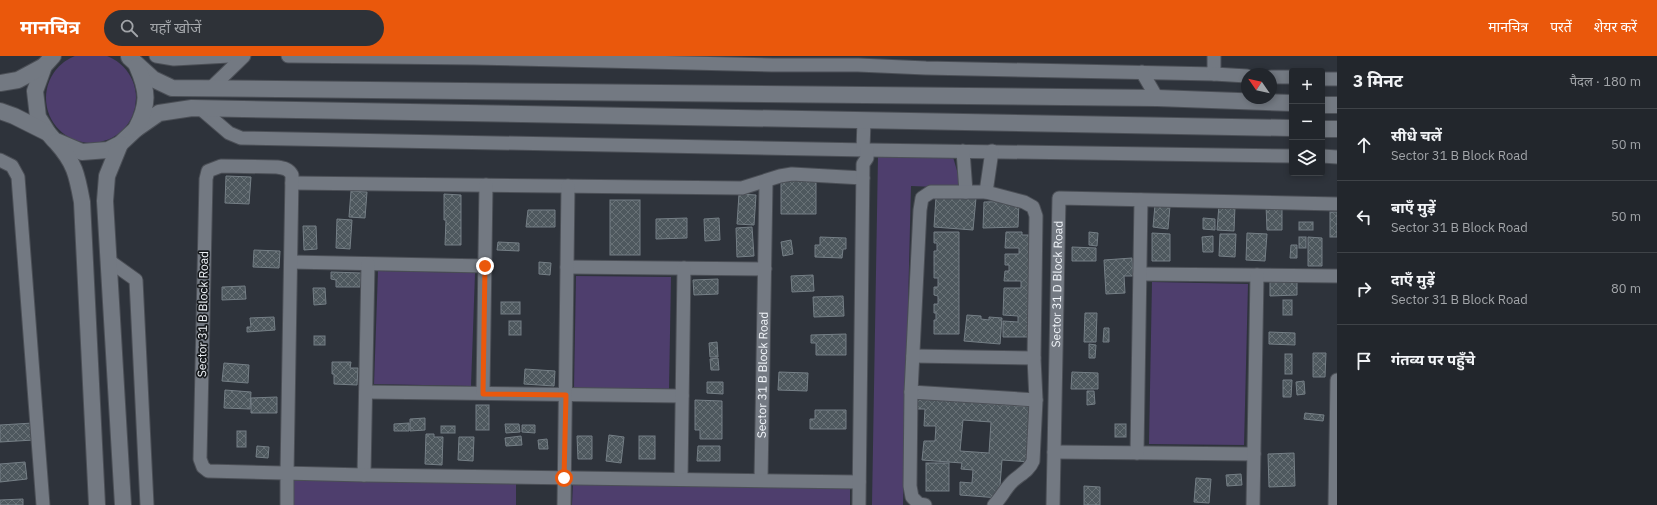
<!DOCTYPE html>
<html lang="hi">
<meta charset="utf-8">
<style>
body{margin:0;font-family:"IBM Plex Sans","Noto Sans Devanagari",sans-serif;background:#2e3238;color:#f1f3f6}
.controls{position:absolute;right:12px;top:12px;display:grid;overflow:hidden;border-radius:4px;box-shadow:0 2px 6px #0003}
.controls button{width:36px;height:36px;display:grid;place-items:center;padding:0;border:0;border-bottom:1px solid #3f4348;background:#22262c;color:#f1f3f6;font:20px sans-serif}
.compass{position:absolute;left:1241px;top:12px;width:36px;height:36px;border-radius:50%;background:#22262c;box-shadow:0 2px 6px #0003;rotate:304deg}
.stop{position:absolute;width:12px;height:12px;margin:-9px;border:3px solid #ea580c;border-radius:50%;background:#fff}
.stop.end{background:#ea580c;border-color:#fff;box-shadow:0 1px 4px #0008}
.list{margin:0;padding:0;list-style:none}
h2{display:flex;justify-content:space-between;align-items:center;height:52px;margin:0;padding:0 16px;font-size:17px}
h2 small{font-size:13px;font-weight:400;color:#a2a5a9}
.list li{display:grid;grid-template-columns:26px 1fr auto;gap:12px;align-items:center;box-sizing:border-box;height:72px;padding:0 16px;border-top:1px solid #3f4348}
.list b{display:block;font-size:15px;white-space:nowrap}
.list p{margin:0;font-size:13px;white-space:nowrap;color:#a2a5a9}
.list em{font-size:13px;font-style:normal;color:#a2a5a9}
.icon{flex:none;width:22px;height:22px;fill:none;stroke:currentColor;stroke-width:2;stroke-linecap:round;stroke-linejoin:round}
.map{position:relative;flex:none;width:1337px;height:449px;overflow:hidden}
header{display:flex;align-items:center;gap:24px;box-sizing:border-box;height:56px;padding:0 20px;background:#ea580c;color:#fff}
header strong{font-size:19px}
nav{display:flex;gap:22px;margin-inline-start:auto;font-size:14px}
.search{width:280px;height:36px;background:#2e3238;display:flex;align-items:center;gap:10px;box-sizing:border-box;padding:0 14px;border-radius:22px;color:#a2a5a9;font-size:15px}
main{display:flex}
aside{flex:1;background:#22262c}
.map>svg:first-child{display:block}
.green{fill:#4e3e6d}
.building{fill:url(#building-cross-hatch);stroke:#757f86;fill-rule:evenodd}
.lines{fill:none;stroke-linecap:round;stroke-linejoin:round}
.minor-casing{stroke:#4b4f56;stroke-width:15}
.tertiary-casing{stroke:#4b4f56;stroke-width:18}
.minor{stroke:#737982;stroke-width:13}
.tertiary{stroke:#737982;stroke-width:16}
.route{stroke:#ea580c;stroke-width:5}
.labels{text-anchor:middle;stroke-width:3.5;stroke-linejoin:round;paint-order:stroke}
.street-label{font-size:12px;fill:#f1f5fa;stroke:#181b1e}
</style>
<header>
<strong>मानचित्र</strong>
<div class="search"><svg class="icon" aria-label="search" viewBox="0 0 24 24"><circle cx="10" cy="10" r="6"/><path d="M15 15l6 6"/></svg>यहाँ खोजें</div>
<nav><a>मानचित्र</a><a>परतें</a><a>शेयर करें</a></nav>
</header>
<main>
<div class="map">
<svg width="1337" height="449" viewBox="0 0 1337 449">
<defs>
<pattern id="building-cross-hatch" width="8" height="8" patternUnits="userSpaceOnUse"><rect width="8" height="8" fill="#4e585e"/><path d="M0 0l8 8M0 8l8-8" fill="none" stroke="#687176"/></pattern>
</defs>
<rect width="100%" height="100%" fill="#2e333b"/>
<g class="green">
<circle cx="91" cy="42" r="45"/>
<polygon points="878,99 953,101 962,132 911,130 903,449 872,449"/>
<polygon points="378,215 475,217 471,330 374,328"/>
<polygon points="576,220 671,221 669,333 574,332"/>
<polygon points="1152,226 1248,228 1244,389 1149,388"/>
<polygon points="293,423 516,428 516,449 292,449"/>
<polygon points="573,427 850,430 850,449 572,449"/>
</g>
<g class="building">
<polygon points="226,120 251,121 249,148 225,147"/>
<polygon points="816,124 816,158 781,158 781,125"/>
<polygon points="351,135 367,136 365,162 349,161"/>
<polygon points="444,138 461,139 461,189 445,189 446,164 444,164"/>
<polygon points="739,138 756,139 754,169 737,168"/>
<polygon points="936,141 976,142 973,174 934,171"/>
<rect x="610" y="144" width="30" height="55"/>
<polygon points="1019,145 1018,171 983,172 984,146"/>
<polygon points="1155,149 1170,150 1168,173 1153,171"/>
<polygon points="1219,149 1235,150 1234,175 1217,174"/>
<polygon points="1266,149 1282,149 1282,174 1267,174"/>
<polygon points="528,154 555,154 555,171 526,171"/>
<rect x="1330" y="156" width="7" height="25"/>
<polygon points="687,162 687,182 656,183 656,163"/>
<polygon points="719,162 720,184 705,185 704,163"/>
<polygon points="1203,162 1215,163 1215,174 1203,173"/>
<polygon points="337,163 352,164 350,193 336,192"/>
<rect x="1299" y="166" width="14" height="8"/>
<polygon points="303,170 316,170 317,193 304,194"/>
<polygon points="752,171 754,200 737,201 736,172"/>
<polygon points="934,176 959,176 959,278 934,278 934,264 936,264 936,257 934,257 934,248 938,248 938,240 934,239 934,231 938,231 938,222 934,222 934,195 937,195 937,187 934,187"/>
<polygon points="1006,176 1022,176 1022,179 1030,179 1028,258 1031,258 1030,281 1003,281 1003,265 1018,266 1018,260 1003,259 1004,232 1021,232 1021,225 1004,225 1005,215 1009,215 1009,209 1005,209 1005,198 1019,198 1019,192 1005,192"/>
<polygon points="1089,176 1098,177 1097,190 1089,189"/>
<polygon points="1152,177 1170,178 1170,205 1152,205"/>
<polygon points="1247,177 1267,178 1265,205 1246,204"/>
<polygon points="1220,178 1236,178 1235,201 1219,200"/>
<polygon points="1213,180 1213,196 1203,196 1202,181"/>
<polygon points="820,181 846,182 846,193 843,193 842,202 815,201 815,189 820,189"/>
<rect x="1299" y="181" width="7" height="11"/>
<polygon points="1308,181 1322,182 1322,210 1308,210"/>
<polygon points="791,184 793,198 783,200 781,186"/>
<polygon points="498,186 519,187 519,195 497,194"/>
<polygon points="1291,189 1297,189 1297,202 1290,202"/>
<polygon points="1072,191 1096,192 1096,205 1072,205"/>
<polygon points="254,194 280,195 279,212 253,211"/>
<polygon points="1132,202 1133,220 1124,220 1125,237 1106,238 1104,204"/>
<polygon points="539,206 551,207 550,219 539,218"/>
<polygon points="331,216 361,217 360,231 336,231 336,224 331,223"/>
<polygon points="813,219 814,235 792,236 791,220"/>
<polygon points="718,223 718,238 694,239 693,224"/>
<polygon points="1270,226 1297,226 1297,239 1270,240"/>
<polygon points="245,230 246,243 222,244 222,231"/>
<polygon points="313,232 325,232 326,248 314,249"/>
<polygon points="843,240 844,260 814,261 813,241"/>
<rect x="1283" y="244" width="9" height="15"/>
<rect x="501" y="246" width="19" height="12"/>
<polygon points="1085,257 1097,257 1096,286 1084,286"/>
<polygon points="967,259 981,260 981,263 989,264 989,261 1002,262 1000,288 964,285"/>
<polygon points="274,261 275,274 247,276 247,271 251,271 250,262"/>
<rect x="509" y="265" width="12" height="14"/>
<polygon points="1104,272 1109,272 1109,286 1103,286"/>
<polygon points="1269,276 1295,277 1295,289 1269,288"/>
<polygon points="846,278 846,299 816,299 816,287 811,287 811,279"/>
<rect x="314" y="280" width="11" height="9"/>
<polygon points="717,286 718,301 710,301 709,287"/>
<polygon points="1089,288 1096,289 1095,302 1089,302"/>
<polygon points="1313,297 1326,297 1325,321 1313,321"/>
<rect x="1285" y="298" width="7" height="20"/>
<polygon points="718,302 719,314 711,314 710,303"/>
<polygon points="332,306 351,306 350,312 358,312 357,329 334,328 334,318 332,318"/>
<polygon points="224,307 249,309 248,327 222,325"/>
<polygon points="525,313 555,315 554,330 524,328"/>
<polygon points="779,316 808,317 807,335 778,334"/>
<polygon points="1072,316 1098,317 1098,333 1071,333"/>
<polygon points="1283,324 1292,324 1291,341 1283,341"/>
<polygon points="1304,325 1305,338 1297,339 1296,326"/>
<polygon points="707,326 723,326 723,338 707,337"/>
<polygon points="225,334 251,336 250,353 224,352"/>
<polygon points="1087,335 1094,335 1095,348 1087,349"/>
<polygon points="277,341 277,357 251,357 251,342"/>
<path d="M914,342L1032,351L1031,406L1002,404L999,442L960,439V426L972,427L973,414L961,413L962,407L922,404L924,385H935L936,370H924L925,353H913ZM963,364L991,366L989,397L960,395Z"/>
<polygon points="695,344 722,345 722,383 700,383 700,374 695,374"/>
<rect x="476" y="349" width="13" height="25"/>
<polygon points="815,354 846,354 846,373 810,373 810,363 815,363"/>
<polygon points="1305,357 1324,359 1323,365 1304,363"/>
<polygon points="425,362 425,374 410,375 410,363"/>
<polygon points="33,367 34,384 0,386 0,369"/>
<polygon points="409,367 409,375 394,375 394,368"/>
<polygon points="505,368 519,368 520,376 506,377"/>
<rect x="1115" y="368" width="11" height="13"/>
<polygon points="522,369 535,369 535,377 522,376"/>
<rect x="441" y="370" width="14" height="7"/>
<rect x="237" y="375" width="9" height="16"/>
<polygon points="426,378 434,378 434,381 443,381 442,409 425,408"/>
<polygon points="609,379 624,381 621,407 606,405"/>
<polygon points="521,380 522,389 506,390 505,382"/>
<polygon points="577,380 592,380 592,403 578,403"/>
<rect x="639" y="380" width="16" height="23"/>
<polygon points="459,381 474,381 473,405 458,404"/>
<polygon points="547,383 548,393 539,393 538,384"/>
<polygon points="257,390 269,391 268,402 256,401"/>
<polygon points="698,390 720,390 720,405 697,405"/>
<polygon points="1294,397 1295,430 1269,431 1268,398"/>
<polygon points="25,406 27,423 0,426 0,408"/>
<rect x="926" y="407" width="23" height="28"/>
<polygon points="1241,418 1242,429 1227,430 1226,419"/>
<polygon points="1196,422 1211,423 1209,447 1194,446"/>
<polygon points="1084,430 1100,431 1100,449 1084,449"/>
<polygon points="23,443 23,449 0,449 0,444"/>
</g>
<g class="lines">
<defs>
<g id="minor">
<polyline points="156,0 174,3 229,0"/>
<polyline points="288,0 474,2 772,9 858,9 926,12 1214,18 1214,0"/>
<polyline points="1142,16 1157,42"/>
<polyline points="1214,18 1247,20"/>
<polyline points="1271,21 1292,21"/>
<polyline points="1322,23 1337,23"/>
<polyline points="211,32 244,0"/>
<polyline points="201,53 229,77 241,82 867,94 1292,100"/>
<polyline points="863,94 864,64"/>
<polyline points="963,95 966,136"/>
<polyline points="1322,100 1337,101"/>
<polyline points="0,104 12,110 18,121 43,449"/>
<polyline points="292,127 742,132 780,120 792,118 863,122"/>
<polyline points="986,136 992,95"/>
<polyline points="108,204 136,224 147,449"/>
<polyline points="291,206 485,210"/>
<polyline points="567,211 765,213"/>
<polyline points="1140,218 1337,220"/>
<polyline points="913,300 1034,302"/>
<polyline points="366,336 682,340"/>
<polyline points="911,336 1036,344"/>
<polyline points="483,337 486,129"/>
<polyline points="1054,396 1254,398"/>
<polyline points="1137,397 1141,144"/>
<polyline points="364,419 368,208"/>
<polyline points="681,423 684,212"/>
<path id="s1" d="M761,424L766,126"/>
<path d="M287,449V417L292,119C289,113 284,112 277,111L221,110L208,115L206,123L200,403L203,411L208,415L364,419L859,426"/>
<polyline points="564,449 568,130"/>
<polyline points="859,449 863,108 867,102 867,94"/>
<path d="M925,449L919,448L912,441L910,430L911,336L920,154L922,142L931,136H986L1024,146L1033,151L1036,160L1034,302L1036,344L1033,405C1029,415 1019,419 1012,426C1005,433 1001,442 994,449"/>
<path id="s2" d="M1053,449L1059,142L1337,148"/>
<polyline points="1253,449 1257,219"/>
<polyline points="1335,449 1337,324"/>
</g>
<g id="tertiary">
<polyline points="53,0 44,10 35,35 38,61 48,77 54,84 82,96 108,94 120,88 136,73 159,57 192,52 1292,72"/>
<polyline points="129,1 153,23 172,32 1157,42 1292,47"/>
<polyline points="0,27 18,24 44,10"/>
<polyline points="1322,49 1337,49"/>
<polyline points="0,55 14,60 48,77"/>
<path d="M136,73C149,48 148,35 137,10"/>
<polyline points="1322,73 1337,73"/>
<path d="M56,86C75,107 77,119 82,146L97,449"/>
<polyline points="120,88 107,120 105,145 123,449"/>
</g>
</defs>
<use href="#minor" class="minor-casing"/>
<use href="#tertiary" class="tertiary-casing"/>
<use href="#minor" class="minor"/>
<use href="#tertiary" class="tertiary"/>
</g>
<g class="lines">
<polyline class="route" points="485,210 483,338 566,339 564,422"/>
</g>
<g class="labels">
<g class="street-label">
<text dy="4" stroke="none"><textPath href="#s2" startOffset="221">Sector 31 D Block Road</textPath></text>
<text transform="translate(203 258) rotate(-89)" y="4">Sector 31 B Block Road</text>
<text dy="4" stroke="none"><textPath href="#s1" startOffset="105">Sector 31 B Block Road</textPath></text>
</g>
</g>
</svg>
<div class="controls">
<button>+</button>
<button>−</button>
<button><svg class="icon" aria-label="layers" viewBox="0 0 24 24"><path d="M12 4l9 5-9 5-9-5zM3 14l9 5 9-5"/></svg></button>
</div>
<svg class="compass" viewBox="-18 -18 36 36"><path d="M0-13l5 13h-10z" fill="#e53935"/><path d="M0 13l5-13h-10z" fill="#a2a5a9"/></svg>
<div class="stop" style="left:564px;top:422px"></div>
<div class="stop end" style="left:485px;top:210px"></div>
</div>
<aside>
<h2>3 मिनट<small>पैदल · 180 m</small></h2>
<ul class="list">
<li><svg class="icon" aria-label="ahead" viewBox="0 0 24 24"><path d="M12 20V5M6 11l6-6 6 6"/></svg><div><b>सीधे चलें</b><p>Sector 31 B Block Road</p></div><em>50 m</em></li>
<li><svg class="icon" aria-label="left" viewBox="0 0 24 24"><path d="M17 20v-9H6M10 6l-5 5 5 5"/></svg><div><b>बाएँ मुड़ें</b><p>Sector 31 B Block Road</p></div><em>50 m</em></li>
<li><svg class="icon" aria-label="right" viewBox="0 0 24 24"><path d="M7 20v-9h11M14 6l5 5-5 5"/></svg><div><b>दाएँ मुड़ें</b><p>Sector 31 B Block Road</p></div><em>80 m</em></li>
<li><svg class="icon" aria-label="arrive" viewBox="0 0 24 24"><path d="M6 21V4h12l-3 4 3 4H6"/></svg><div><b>गंतव्य पर पहुँचे</b></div></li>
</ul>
</aside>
</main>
